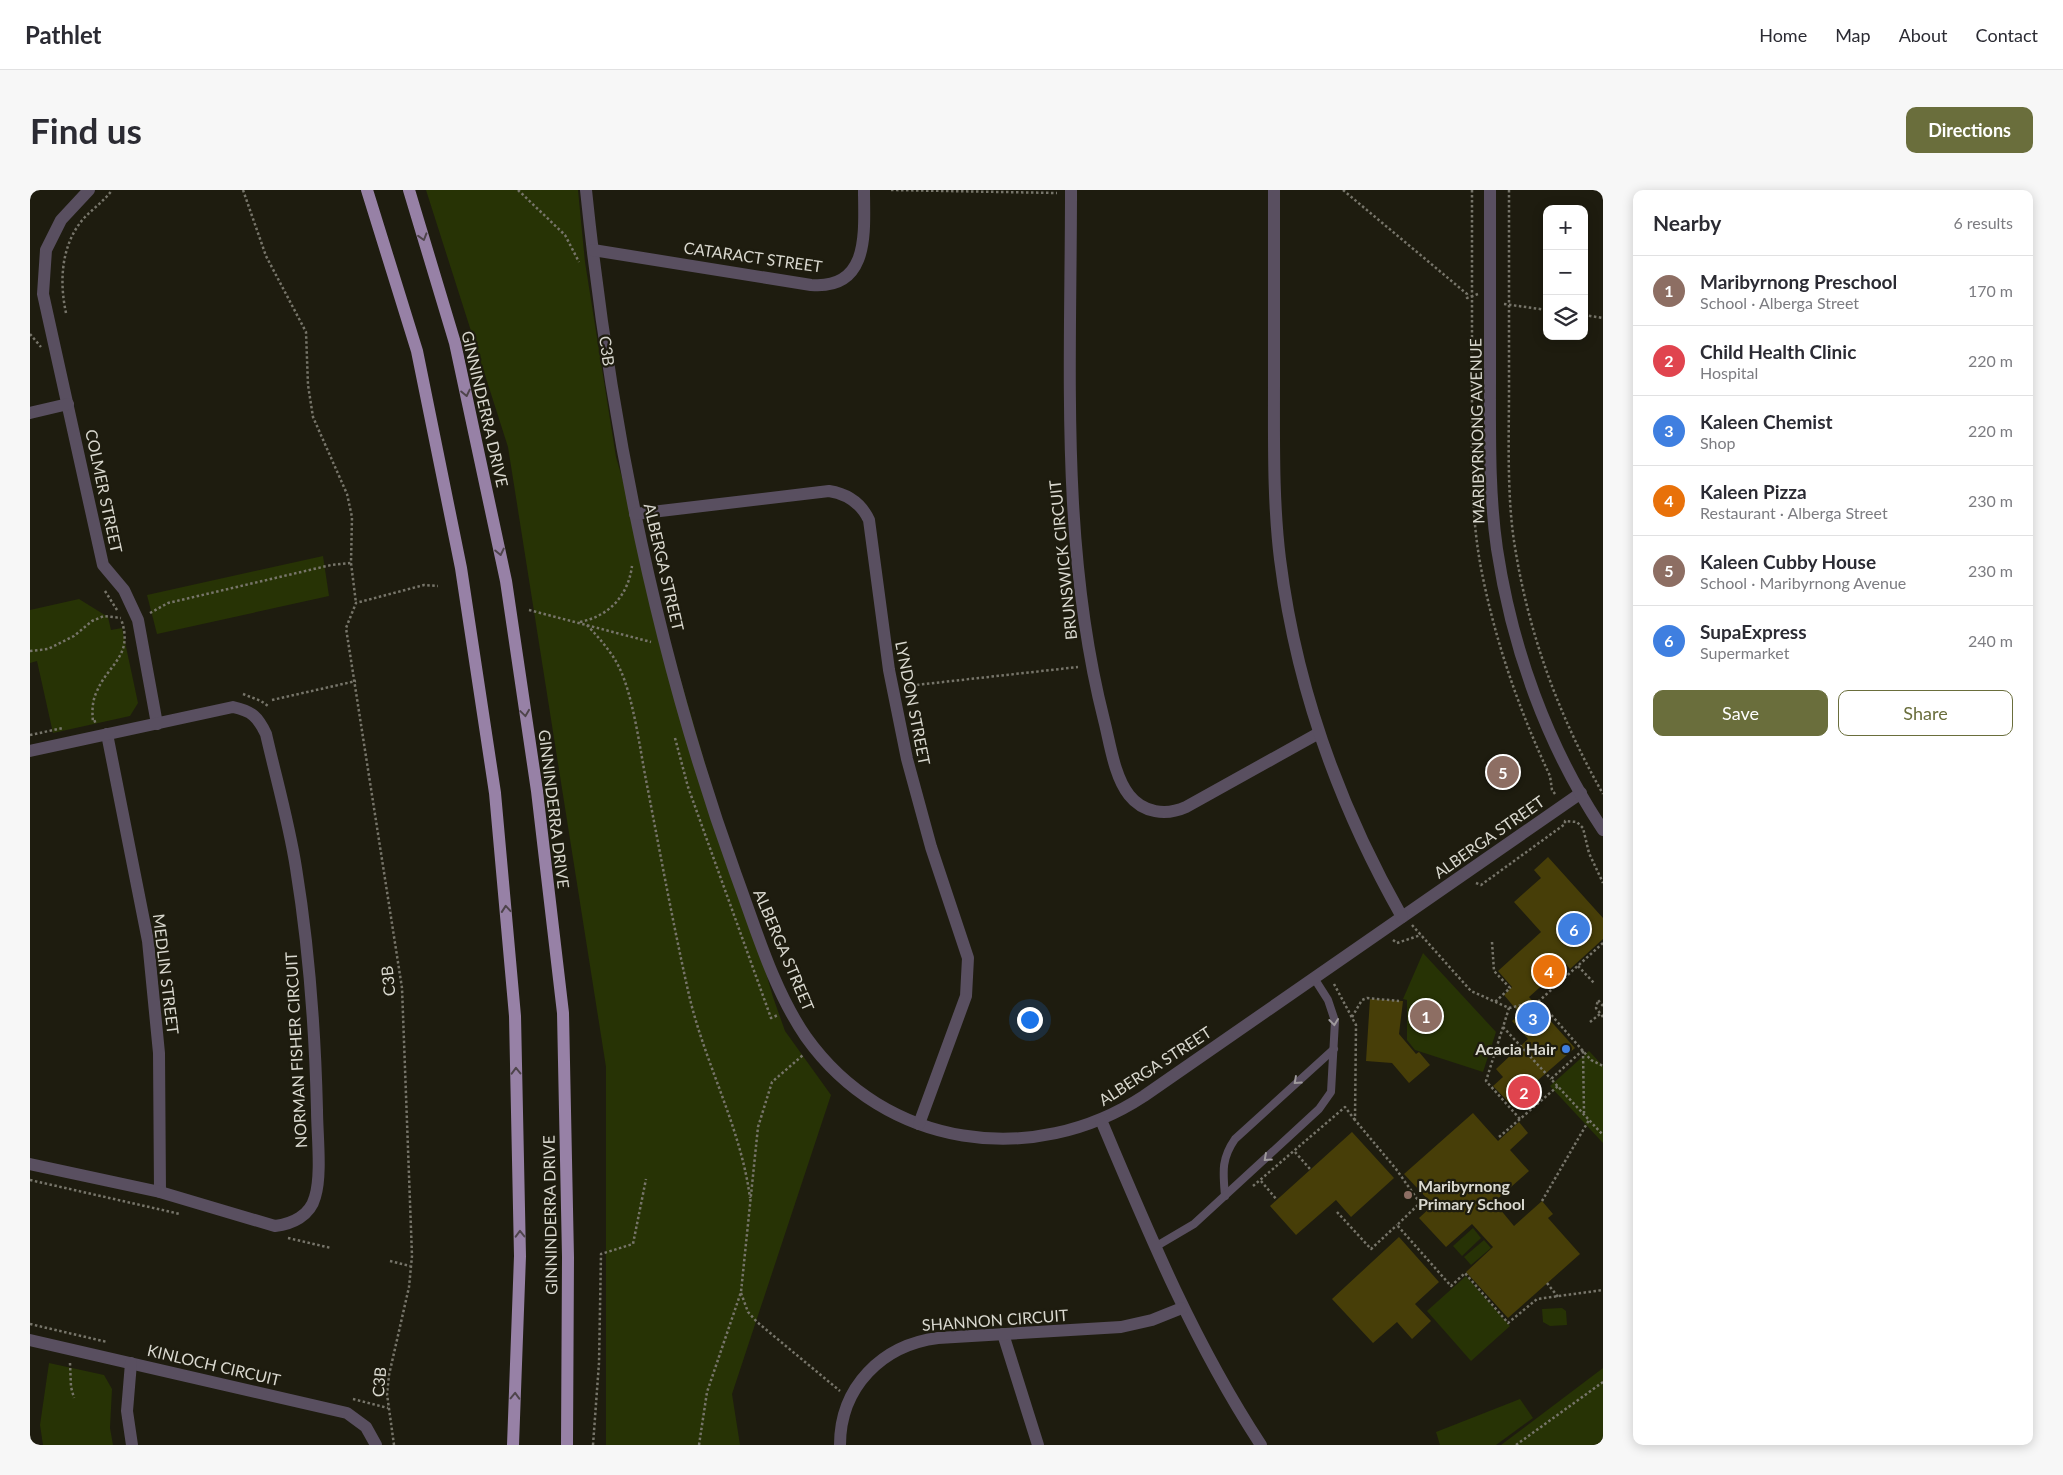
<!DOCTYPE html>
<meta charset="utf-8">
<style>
body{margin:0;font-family:Lato,sans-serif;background:#f7f7f7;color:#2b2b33}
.controls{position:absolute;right:15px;top:15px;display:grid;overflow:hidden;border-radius:10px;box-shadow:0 2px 12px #0003}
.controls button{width:45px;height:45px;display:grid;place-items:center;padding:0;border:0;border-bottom:1px solid #e1e1e2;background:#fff;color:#2b2b33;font:25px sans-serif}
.you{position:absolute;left:999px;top:829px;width:18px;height:18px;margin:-12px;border:4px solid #fff;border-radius:50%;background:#1a73e8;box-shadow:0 0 0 8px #1a73e833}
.badge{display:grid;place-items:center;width:32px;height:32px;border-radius:50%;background:#6a6e3c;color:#fff;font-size:16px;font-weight:700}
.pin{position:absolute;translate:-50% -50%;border:2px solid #fff;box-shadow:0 1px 5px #0006}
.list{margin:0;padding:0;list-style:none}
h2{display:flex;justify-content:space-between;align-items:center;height:65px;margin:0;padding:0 20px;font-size:21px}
h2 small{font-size:16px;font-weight:400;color:#7c7c81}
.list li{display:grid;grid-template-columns:32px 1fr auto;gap:15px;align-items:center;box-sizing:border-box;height:70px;padding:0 20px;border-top:1px solid #e1e1e2}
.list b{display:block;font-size:19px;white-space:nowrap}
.list p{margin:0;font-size:16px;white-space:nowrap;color:#7c7c81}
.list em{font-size:16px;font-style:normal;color:#7c7c81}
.actions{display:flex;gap:10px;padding:15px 20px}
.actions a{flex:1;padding:11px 0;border:1px solid #6a6e3c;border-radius:10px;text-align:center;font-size:18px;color:#6a6e3c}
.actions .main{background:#6a6e3c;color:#fff}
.icon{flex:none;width:28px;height:28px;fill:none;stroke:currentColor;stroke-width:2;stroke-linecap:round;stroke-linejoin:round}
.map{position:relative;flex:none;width:1573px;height:1255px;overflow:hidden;border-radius:10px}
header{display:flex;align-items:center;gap:30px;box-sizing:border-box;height:70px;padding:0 25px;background:#fff;border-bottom:1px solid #e1e1e2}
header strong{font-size:24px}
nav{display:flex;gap:28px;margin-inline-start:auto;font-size:18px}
.intro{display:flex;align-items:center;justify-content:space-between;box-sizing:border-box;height:120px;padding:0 30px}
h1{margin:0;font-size:35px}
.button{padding:12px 22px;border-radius:10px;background:#6a6e3c;color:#fff;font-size:18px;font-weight:700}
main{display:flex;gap:30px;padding:0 30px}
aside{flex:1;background:#fff;border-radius:10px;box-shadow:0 2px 12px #0003}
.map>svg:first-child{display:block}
.green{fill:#273305}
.building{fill:#473e08}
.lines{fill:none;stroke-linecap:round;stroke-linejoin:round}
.path{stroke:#77756a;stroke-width:2.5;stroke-dasharray:2.5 2.5;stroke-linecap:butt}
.service{stroke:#594f60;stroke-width:8}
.minor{stroke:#594f60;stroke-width:12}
.tertiary{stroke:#594f60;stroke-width:12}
.primary{stroke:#9781a6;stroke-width:12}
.oneway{stroke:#4e444b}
.oneway2{stroke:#9f9a9d}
.shop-dot{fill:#3f7fe0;stroke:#1e1c0f;stroke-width:2}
.education-dot{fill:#8d6e63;stroke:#1e1c0f;stroke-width:2}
.labels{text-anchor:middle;stroke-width:4.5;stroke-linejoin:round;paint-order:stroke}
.street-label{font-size:16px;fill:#d9d8cf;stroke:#1e1c0f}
.poi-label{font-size:16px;font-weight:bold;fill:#d9d8cf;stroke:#1e1c0f;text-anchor:end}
</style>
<header>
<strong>Pathlet</strong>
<nav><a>Home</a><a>Map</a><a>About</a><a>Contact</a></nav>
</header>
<div class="intro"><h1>Find us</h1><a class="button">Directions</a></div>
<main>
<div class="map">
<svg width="1573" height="1255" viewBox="0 0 1573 1255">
<rect width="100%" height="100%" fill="#1e1c0f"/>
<g class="green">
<polygon points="396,0 548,0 555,72 586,267 743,807 755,841 801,905 702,1204 710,1255 576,1255 576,877 478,257"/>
<polygon points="293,366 299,406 127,444 117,405"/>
<polygon points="49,409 78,427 81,440 92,438 108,513 100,526 23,543 7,471 0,473 0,420"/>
<polygon points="1393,763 1466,842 1453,882 1385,860 1377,850 1377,810 1373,809"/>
<polygon points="1559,861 1573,876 1573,953 1520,896"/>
<polygon points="1443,1038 1451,1048 1432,1066 1423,1056"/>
<polygon points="1454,1050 1461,1058 1441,1075 1434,1067"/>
<polygon points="1436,1086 1480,1136 1441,1171 1397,1121"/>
<polygon points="1532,1118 1536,1121 1537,1135 1520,1136 1513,1132 1512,1119"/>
<polygon points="19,1173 74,1185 82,1199 80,1238 83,1255 13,1255 10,1235"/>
<polygon points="1573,1178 1573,1255 1471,1255"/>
<polygon points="1490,1209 1503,1228 1466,1255 1410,1255 1406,1242"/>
</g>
<g class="building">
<polygon points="1518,667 1573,728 1573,749 1540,779 1536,774 1499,807 1545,858 1507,891 1509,893 1483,917 1463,896 1473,887 1466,879 1498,849 1482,831 1490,824 1474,805 1482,797 1468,781 1511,742 1484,712 1511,688 1504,680"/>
<polygon points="1340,809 1373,811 1369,844 1386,864 1389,862 1400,875 1379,893 1362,873 1336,871"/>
<polygon points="1443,923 1468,951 1489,932 1498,943 1480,960 1499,981 1464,1012 1484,1036 1512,1011 1523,1024 1518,1028 1550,1064 1478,1128 1436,1082 1463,1057 1442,1034 1416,1057 1389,1028 1403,1015 1374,984"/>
<polygon points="1322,942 1364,988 1321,1027 1306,1010 1266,1045 1240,1016"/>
<polygon points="1369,1047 1409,1092 1385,1114 1401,1131 1382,1149 1367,1132 1343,1153 1302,1109"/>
</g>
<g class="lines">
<g class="path">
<polyline points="213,0 236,66 276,142 278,195 283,227 317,304 322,327 321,373 326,413"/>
<polyline points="488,0 535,45 549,72"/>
<polyline points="861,0 1027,3"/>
<polyline points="1313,0 1437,104 1437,108 1448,104"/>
<path d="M1442,0C1442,67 1442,134 1442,201C1442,260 1440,320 1451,378C1465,451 1489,520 1520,586L1522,600L1525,604"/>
<path d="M1479,0C1479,66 1479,131 1479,197C1479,246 1477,296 1483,344C1496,437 1527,523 1573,604"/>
<polyline points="1474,114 1517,120"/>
<path d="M36,123C29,91 31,53 55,27C64,18 75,10 82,0"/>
<polyline points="1554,125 1573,128"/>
<polyline points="0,144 11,157"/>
<polyline points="75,401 87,420"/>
<polyline points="499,420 621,452"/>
<polyline points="120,423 138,413 301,375 321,373"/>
<path d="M550,432C579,426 598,406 602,376"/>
<path d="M557,435C569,448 581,461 589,477C603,505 610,559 616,590C630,662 643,734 659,805C675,874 711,938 720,1008"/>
<polyline points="0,461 18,459 44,446 62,431 74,426 91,428"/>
<polyline points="877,496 1048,477"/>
<polyline points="213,504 231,511 238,516"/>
<polyline points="242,510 326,491"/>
<path d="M66,531L63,532C62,521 62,511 67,501C79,473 104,466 91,429"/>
<polyline points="0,545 33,538"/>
<polyline points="645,548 658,597 741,828 748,825"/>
<polyline points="1446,693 1451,695 1535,634 1535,631 1547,632 1553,638 1559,663 1573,693"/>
<polyline points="1382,735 1441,801 1479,818 1456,891 1490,929 1528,896"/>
<polyline points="1363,750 1367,753 1391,745"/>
<polyline points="1462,752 1464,781 1480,798 1465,812"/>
<polyline points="1573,753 1509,811 1561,870 1573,876"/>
<polyline points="1548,776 1564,793"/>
<polyline points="1304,794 1326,835 1325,930 1366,979 1390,1013 1367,1035 1421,1096 1435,1083 1478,1133 1507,1109 1573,1100"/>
<polyline points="1573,816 1568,810 1566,818 1573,827"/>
<polyline points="1479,818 1509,811"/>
<polyline points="1322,827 1332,810 1337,808 1369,811"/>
<polyline points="1560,832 1570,824"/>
<polyline points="1473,837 1521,889"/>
<polyline points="1553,860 1521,889 1573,945"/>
<polyline points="1553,861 1554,923"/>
<polyline points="1469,947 1490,929"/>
<polyline points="1265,962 1280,979"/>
<polyline points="0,990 150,1024"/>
<polyline points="1231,991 1247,1010"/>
<polyline points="1223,996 1315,917 1325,930"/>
<polyline points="1512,1011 1559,930"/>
<polyline points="1307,1022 1341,1059 1367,1035"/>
<polyline points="258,1048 301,1058"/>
<polyline points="360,1071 380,1076"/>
<polyline points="1517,1093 1528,1107"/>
<polyline points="711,1103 718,1122 727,1132 810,1201"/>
<polyline points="0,1134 77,1152"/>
<polyline points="40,1173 41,1197 44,1208"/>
<polyline points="323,1209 358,1218"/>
<polyline points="364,1255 357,1204 359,1185 379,1097 382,1066 372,798 316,438 326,413 394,395 408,396"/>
<polyline points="563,1255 569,1173 571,1064 603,1054 616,989"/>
<polyline points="669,1255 677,1202 711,1102 728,937 742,892 773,865"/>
<polyline points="1486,1255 1573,1192"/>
</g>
<g class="service">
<path d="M1195,1006C1193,982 1191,969 1205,949L1304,859"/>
<polyline points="1125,1057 1164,1034 1289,919 1301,902 1305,831 1298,810 1284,788"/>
</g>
<g class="minor">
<polyline points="59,0 31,30 16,60 13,104 73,375 94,400 108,430 127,534"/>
<path d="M556,0C580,233 626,464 706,685C726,739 743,799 776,847C855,958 1003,979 1114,906L1551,603"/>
<path d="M1041,0C1041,177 1030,357 1074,530C1080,553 1084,586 1099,605C1113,623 1136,626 1156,617L1289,543"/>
<path d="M1244,0C1244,65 1244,131 1244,196C1244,254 1243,312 1250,369C1266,497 1309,616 1372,727"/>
<path d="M563,60L781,95C841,100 834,40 834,0"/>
<polyline points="0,223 38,214"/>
<path d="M605,324L799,301C818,304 831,313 839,330L859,480L877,569L901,657L938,768L936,806L889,934"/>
<polyline points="77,544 118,751 129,863 130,1002"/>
<path d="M0,561L203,517C222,521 228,527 236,544C246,588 259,633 266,678C279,758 285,839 287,920C287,944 292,985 285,1007C280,1026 262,1034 245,1036L130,1002L0,974"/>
<path d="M1071,930C1118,1042 1164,1153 1231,1255"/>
<polyline points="973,1144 1008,1255"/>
<polyline points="0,1150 317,1223 336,1237 346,1255"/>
<polyline points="101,1173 97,1221 102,1255"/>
<path d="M810,1255C810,1197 852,1155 908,1148L1091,1137L1122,1130L1152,1118"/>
</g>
<path class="tertiary" d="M1460,0C1460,64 1460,129 1460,193C1460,248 1459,304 1467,359C1482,458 1517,556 1573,640"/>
<g class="primary">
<polyline points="337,0 387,161 431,378 465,603 485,826 490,1066 483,1255"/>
<polyline points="379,0 425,153 476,391 507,601 533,823 538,1067 537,1255"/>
</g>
</g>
<defs><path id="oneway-chevron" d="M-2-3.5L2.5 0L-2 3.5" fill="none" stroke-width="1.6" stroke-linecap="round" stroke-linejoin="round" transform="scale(1.25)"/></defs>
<g class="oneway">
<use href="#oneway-chevron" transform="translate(393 47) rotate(73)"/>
<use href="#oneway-chevron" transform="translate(436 203) rotate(78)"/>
<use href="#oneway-chevron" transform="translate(470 362) rotate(78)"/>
<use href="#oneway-chevron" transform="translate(495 523) rotate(82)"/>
<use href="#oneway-chevron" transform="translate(476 719) rotate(-95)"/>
<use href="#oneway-chevron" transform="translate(486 881) rotate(-91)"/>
<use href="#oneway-chevron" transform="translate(490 1044) rotate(-91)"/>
<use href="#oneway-chevron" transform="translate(485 1206) rotate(-88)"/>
</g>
<g class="oneway2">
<use href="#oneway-chevron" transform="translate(1304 832) rotate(83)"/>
<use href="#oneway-chevron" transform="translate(1267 891) rotate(138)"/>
<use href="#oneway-chevron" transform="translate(1237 968) rotate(138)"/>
</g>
<circle class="shop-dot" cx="1536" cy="859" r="5"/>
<circle class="education-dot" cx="1378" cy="1005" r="5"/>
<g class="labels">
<g class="street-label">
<text transform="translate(723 67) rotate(8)" y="6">CATARACT STREET</text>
<text transform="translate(577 161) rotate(82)" y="6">C3B</text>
<text transform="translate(455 219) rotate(77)" y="6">GINNINDERRA DRIVE</text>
<text transform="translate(1447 241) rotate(-91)" y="6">MARIBYRNONG AVENUE</text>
<text transform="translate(74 301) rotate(78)" y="6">COLMER STREET</text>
<text transform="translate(1033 370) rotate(-96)" y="6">BRUNSWICK CIRCUIT</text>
<text transform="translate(634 377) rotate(77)" y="6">ALBERGA STREET</text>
<text transform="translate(883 513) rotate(79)" y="6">LYNDON STREET</text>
<text transform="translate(524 619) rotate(83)" y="6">GINNINDERRA DRIVE</text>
<text transform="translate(1459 647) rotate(-35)" y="6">ALBERGA STREET</text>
<text transform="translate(754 760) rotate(67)" y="6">ALBERGA STREET</text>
<text transform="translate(136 784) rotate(83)" y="6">MEDLIN STREET</text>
<text transform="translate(358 791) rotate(-96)" y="6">C3B</text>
<text transform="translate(266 860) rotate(-93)" y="6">NORMAN FISHER CIRCUIT</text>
<text transform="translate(1125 876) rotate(-33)" y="6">ALBERGA STREET</text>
<text transform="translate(520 1025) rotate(-91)" y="6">GINNINDERRA DRIVE</text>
<text transform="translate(965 1130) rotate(-4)" y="6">SHANNON CIRCUIT</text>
<text transform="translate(184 1175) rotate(13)" y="6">KINLOCH CIRCUIT</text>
<text transform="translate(349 1192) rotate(-85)" y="6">C3B</text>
</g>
<g class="poi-label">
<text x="1526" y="865">Acacia Hair</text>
<text x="1388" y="1002" text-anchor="start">Maribyrnong<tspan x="1388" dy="18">Primary School</tspan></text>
</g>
</g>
</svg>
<div class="controls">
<button>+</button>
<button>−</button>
<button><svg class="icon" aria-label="layers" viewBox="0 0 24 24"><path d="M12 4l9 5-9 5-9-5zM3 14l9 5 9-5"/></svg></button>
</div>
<div class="you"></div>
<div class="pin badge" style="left:1396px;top:826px;background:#8d6e63">1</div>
<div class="pin badge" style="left:1494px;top:902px;background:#e0444e">2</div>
<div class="pin badge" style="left:1503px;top:828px;background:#3f7fe0">3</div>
<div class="pin badge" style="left:1519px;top:781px;background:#e8710a">4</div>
<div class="pin badge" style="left:1473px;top:582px;background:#8d6e63">5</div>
<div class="pin badge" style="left:1544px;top:739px;background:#3f7fe0">6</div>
</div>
<aside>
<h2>Nearby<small>6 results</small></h2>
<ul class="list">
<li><span class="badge" style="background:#8d6e63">1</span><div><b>Maribyrnong Preschool</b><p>School · Alberga Street</p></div><em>170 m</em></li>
<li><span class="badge" style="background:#e0444e">2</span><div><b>Child Health Clinic</b><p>Hospital</p></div><em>220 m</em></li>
<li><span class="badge" style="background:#3f7fe0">3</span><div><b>Kaleen Chemist</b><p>Shop</p></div><em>220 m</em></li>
<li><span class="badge" style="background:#e8710a">4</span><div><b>Kaleen Pizza</b><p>Restaurant · Alberga Street</p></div><em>230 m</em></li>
<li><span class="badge" style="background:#8d6e63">5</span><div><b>Kaleen Cubby House</b><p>School · Maribyrnong Avenue</p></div><em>230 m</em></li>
<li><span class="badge" style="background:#3f7fe0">6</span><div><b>SupaExpress</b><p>Supermarket</p></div><em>240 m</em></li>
</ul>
<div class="actions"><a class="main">Save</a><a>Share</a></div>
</aside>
</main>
